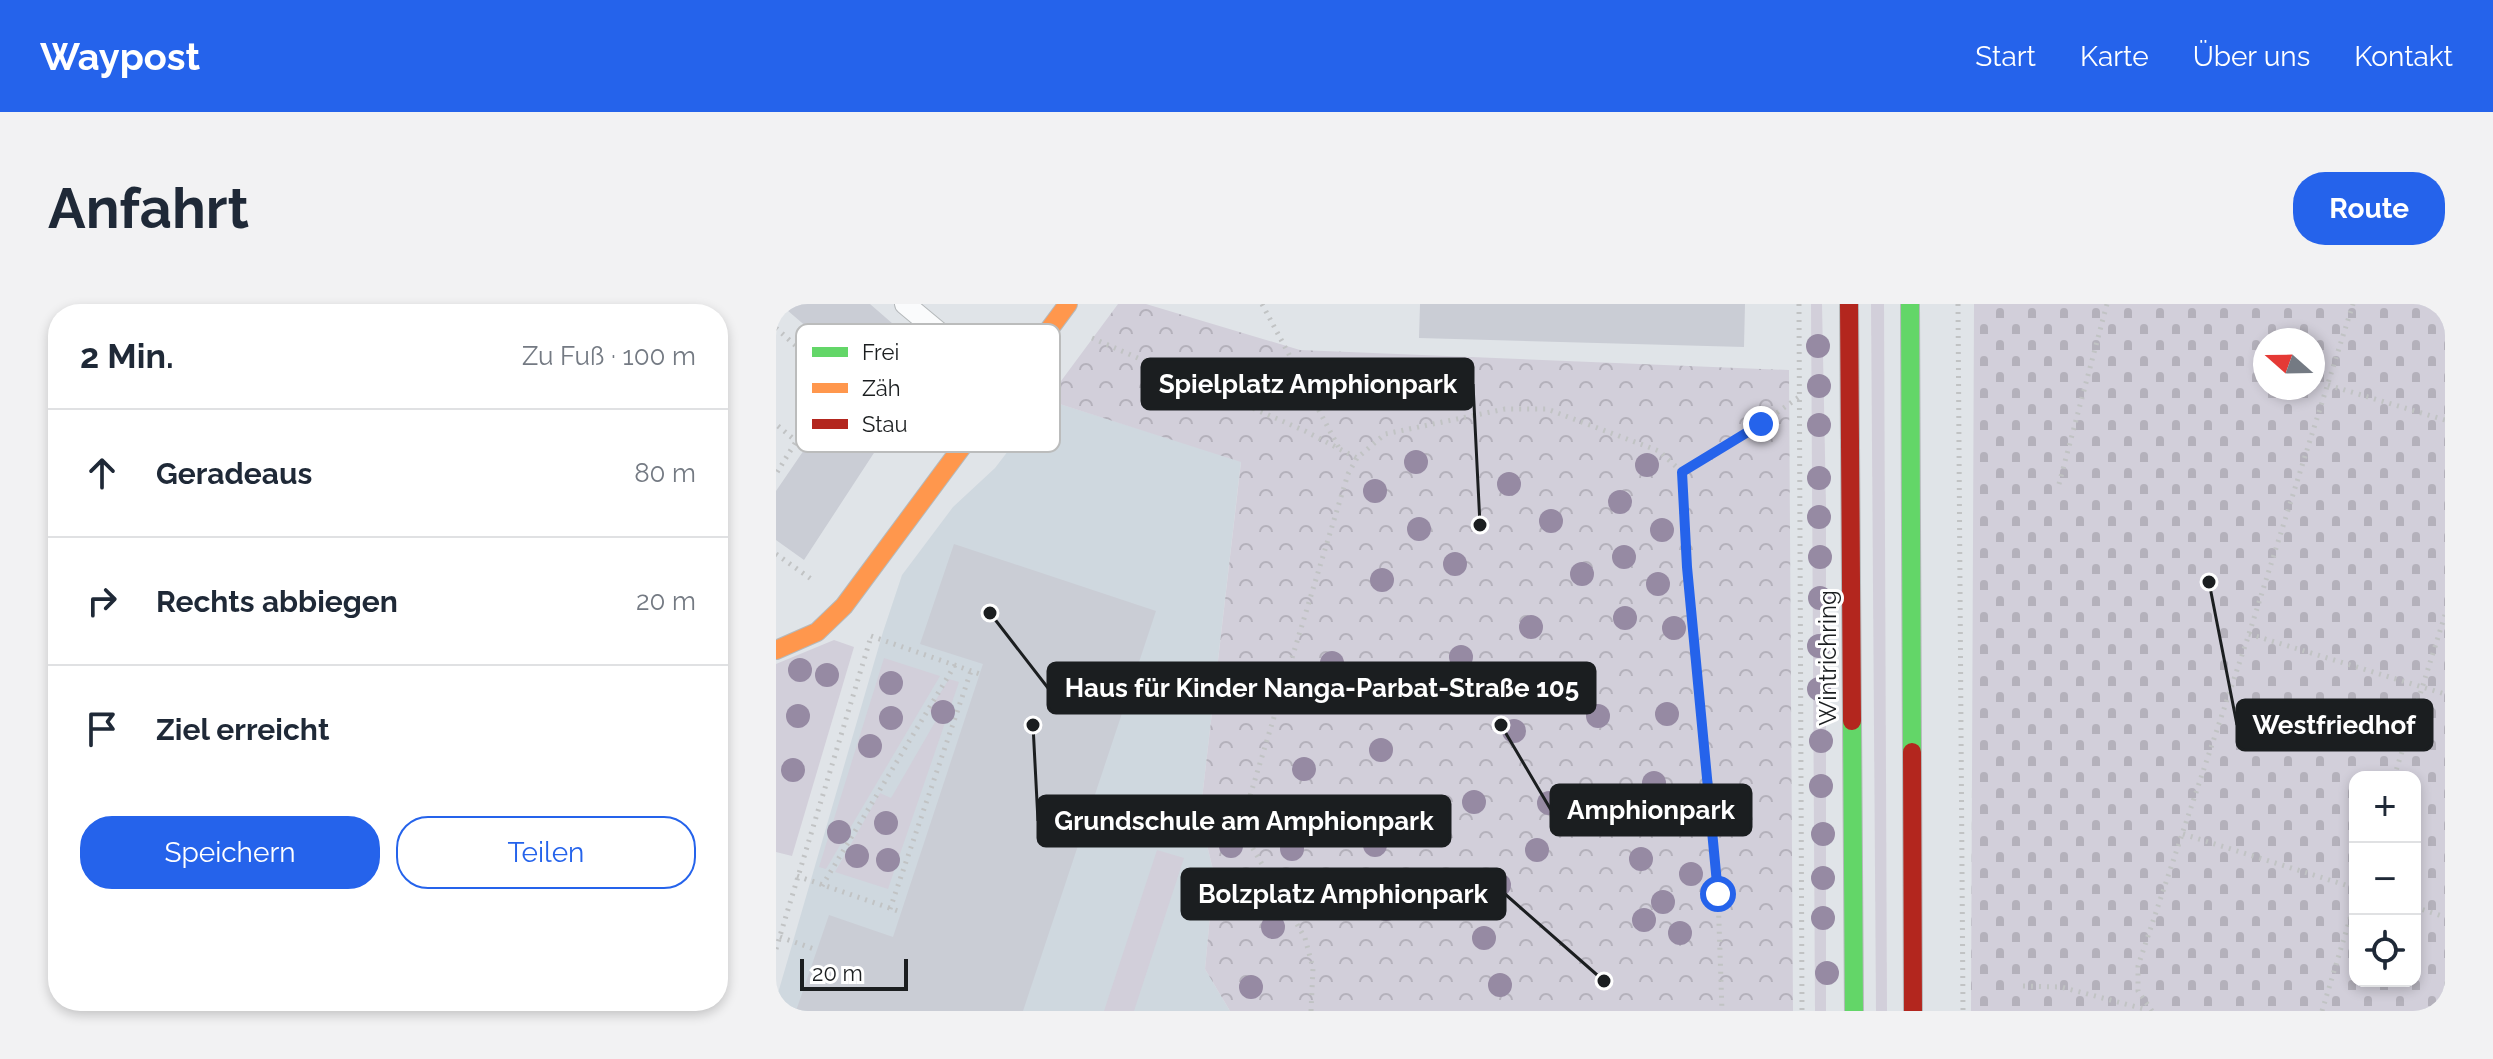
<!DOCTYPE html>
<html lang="de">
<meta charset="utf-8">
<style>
body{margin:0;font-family:Raleway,sans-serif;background:#f2f2f3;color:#1f2937}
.controls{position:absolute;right:24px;bottom:24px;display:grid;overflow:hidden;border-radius:16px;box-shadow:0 4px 12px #0003}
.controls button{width:72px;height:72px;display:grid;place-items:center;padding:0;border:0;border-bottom:2px solid #e0e1e3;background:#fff;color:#1f2937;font:40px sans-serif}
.compass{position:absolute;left:1477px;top:24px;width:72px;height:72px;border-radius:50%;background:#fff;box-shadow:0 4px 12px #0003;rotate:290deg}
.scale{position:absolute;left:24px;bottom:20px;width:108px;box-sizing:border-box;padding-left:8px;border:4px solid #1b1e20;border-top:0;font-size:22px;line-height:28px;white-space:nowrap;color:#1b1e20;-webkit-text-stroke:6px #fff;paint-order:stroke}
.stop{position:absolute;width:24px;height:24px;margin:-18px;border:6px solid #2563eb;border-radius:50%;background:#fff}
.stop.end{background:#2563eb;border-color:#fff;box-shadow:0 2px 8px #0008}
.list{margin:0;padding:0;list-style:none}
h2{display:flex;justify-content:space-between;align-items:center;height:104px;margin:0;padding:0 32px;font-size:34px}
h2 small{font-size:26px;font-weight:400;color:#747a83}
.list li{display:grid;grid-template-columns:52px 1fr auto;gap:24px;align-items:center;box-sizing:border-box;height:128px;padding:0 32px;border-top:2px solid #e0e1e3}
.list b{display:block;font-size:30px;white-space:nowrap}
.list em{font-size:26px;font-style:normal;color:#747a83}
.actions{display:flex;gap:16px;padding:24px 32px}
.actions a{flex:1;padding:18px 0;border:2px solid #2563eb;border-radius:32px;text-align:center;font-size:28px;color:#2563eb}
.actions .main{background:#2563eb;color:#fff}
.icon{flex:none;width:44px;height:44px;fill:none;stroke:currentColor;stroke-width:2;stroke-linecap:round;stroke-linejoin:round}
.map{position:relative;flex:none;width:1669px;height:707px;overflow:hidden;border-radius:32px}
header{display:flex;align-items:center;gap:48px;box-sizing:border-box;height:112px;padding:0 40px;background:#2563eb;color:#fff}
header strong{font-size:38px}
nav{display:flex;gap:44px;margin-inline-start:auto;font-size:28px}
.intro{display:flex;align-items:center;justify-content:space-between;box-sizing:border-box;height:192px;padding:0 48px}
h1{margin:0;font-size:56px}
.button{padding:20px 36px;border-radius:32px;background:#2563eb;color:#fff;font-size:28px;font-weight:700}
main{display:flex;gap:48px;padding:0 48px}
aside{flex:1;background:#fff;border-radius:32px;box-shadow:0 4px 12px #0003}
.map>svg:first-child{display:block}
.built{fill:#cfd8df}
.grass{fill:#d2cfda}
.cemetery{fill:url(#cemetery-stones);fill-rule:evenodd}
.park{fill:url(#park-crowns)}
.building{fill:#cacdd5}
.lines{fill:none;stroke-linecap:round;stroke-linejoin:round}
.lane-casing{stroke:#b5b9bb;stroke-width:22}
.fast-casing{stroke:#b5b9bb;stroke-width:20}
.slow-casing{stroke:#b5b9bb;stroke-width:20}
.jam-casing{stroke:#b5b9bb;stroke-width:20}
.path{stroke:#c1c3c4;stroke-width:5;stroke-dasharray:2 6;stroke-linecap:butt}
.lane{stroke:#fafbfc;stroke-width:20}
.fast{stroke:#63d668;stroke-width:18}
.slow{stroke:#ff974d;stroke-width:18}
.jam{stroke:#b3261e;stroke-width:18}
.tree{fill:#968aa3}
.route{stroke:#2563eb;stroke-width:10}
.labels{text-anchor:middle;stroke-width:6;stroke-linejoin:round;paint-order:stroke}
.street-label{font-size:24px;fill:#1b1e20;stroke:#fff}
.key{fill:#fff;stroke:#bbbcbc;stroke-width:2}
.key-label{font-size:22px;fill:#1b1e20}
.leader{fill:none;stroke:#1b1e20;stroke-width:3}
.callout-dot{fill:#1b1e20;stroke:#fff;stroke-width:3}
.callout{fill:#1b1e20;stroke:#1b1e20;stroke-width:3}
.callout-label{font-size:26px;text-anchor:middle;font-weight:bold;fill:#fff}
</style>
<header>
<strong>Waypost</strong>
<nav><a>Start</a><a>Karte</a><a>Über uns</a><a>Kontakt</a></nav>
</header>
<div class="intro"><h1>Anfahrt</h1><a class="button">Route</a></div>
<main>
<aside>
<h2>2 Min.<small>Zu Fuß · 100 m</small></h2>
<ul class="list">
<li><svg class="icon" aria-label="ahead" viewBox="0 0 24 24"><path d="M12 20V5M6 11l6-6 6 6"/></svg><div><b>Geradeaus</b></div><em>80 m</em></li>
<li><svg class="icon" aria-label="right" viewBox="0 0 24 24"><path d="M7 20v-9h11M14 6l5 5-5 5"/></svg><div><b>Rechts abbiegen</b></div><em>20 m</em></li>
<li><svg class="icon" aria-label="arrive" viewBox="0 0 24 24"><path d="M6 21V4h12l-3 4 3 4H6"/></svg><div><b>Ziel erreicht</b></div></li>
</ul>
<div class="actions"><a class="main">Speichern</a><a>Teilen</a></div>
</aside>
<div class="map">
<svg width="1669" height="707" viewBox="0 0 1669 707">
<defs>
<pattern id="cemetery-stones" width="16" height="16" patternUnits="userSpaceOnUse" patternTransform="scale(2)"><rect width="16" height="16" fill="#d2cfda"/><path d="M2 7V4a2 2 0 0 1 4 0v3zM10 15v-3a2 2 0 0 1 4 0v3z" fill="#b4b1bb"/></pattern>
<pattern id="park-crowns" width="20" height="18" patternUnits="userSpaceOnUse" patternTransform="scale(2)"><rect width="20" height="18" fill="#d2cfda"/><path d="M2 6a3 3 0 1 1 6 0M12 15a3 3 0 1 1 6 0" fill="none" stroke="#b4b1bb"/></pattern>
</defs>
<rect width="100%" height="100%" fill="#e0e4e8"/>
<polygon class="built" points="271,96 465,157 424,512 438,570 429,665 454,707 0,707 0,696 107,328 126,271 177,203 219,164"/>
<g class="grass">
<polygon points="1035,0 1046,0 1050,201 1050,707 1039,707"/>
<polygon points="1095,0 1108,0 1111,707 1100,707"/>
<polygon points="58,336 78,343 16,552 0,548 0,360"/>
<polygon points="108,354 164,372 50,565 43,563"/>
<polygon points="173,375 183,378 112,585 59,568 104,489 115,494 162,413 153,407"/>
<polygon points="381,546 408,554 358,707 328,707"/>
</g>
<path class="cemetery" d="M1198,0H1669V707H1195ZM1489,36H1537V84H1489ZM1579,473H1639V677H1579Z"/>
<polygon class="park" points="342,0 370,0 524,46 1013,66 1017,707 454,707 429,665 438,570 424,512 465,158 271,96"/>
<g class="building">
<polygon points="4,0 94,0 147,46 108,90 126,106 28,256 0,236 0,187 82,67"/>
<polygon points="644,0 969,0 968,43 643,34"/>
<polygon points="178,240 380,307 247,707 20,707 53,611 117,633 207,360 144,340"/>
</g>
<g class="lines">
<defs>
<polyline id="lane" points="129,0 230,84"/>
<g id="fast">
<polyline points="1134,0 1136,448"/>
<polyline points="1076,417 1078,707"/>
</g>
<polyline id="slow" points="0,346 41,328 68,302 292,0"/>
<g id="jam">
<polyline points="1073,0 1076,417"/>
<polyline points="1136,448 1137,707"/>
</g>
</defs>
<use href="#lane" class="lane-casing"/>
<use href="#fast" class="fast-casing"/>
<use href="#slow" class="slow-casing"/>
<use href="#jam" class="jam-casing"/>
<g class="path">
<polyline points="486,0 563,144"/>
<polyline points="1023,0 1026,707"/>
<polyline points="1182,0 1187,707"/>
<polyline points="0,24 58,76 0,170"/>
<polyline points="316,34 529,127 581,154"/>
<polyline points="1552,81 1669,116"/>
<polyline points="2,122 20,137"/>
<polyline points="906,168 985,120 1023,93"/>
<polyline points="1283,180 1331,0"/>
<polyline points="0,250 38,277"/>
<polyline points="1473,330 1669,390"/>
<polyline points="95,332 204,370"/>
<polyline points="1618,473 1669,311"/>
<polyline points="1407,530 1579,584"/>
<polyline points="21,572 125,608"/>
<polyline points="46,582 179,361"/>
<polyline points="1639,603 1669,613"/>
<polyline points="114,605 195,367"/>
<polyline points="4,633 41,646"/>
<polyline points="0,645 94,336"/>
<polyline points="1247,682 1285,683 1372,706"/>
<polyline points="535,707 537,664 529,634 476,543 470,520 474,492 572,170 581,154 609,130 729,105 771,105 883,147 906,168 911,263 942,590 946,707"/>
<polyline points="1376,707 1362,687 1362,662 1473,330 1577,0"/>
<polyline points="1546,707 1579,598"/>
</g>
<use href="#lane" class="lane"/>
<use href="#fast" class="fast"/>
<use href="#slow" class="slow"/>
<use href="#jam" class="jam"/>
</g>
<g class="tree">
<circle cx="1042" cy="42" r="12"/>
<circle cx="1043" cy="82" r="12"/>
<circle cx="1043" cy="121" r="12"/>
<circle cx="640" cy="158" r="12"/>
<circle cx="871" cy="161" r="12"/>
<circle cx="1043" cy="174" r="12"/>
<circle cx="733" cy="180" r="12"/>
<circle cx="599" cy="187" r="12"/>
<circle cx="844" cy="198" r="12"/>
<circle cx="1043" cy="213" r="12"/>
<circle cx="775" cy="217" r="12"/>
<circle cx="643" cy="225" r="12"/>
<circle cx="886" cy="226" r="12"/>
<circle cx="848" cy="253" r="12"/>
<circle cx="1044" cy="253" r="12"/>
<circle cx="679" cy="260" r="12"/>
<circle cx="806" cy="270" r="12"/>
<circle cx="606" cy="276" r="12"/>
<circle cx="882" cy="280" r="12"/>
<circle cx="1044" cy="294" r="12"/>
<circle cx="849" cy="314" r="12"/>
<circle cx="755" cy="323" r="12"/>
<circle cx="898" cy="324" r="12"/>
<circle cx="1043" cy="342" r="12"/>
<circle cx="685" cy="353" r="12"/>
<circle cx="556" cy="359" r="12"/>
<circle cx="24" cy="366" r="12"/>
<circle cx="51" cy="371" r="12"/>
<circle cx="115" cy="379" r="12"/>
<circle cx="1043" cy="385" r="12"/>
<circle cx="167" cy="408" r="12"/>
<circle cx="891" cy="410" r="12"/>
<circle cx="22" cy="412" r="12"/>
<circle cx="822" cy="412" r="12"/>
<circle cx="115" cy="414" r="12"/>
<circle cx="738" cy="427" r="12"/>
<circle cx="1045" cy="437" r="12"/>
<circle cx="94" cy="442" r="12"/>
<circle cx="605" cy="446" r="12"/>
<circle cx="528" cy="465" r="12"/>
<circle cx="17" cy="466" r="12"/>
<circle cx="878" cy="479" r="12"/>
<circle cx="1045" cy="482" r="12"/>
<circle cx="698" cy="498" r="12"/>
<circle cx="773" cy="499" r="12"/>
<circle cx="110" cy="519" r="12"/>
<circle cx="63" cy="528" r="12"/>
<circle cx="1047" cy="530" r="12"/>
<circle cx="599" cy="541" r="12"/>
<circle cx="455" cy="542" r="12"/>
<circle cx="516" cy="545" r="12"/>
<circle cx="761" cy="546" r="12"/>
<circle cx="81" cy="552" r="12"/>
<circle cx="865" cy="555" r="12"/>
<circle cx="112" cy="556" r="12"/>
<circle cx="915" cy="570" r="12"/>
<circle cx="1047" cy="574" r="12"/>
<circle cx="723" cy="581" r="12"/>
<circle cx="887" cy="598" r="12"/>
<circle cx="610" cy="605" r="12"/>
<circle cx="1047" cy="614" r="12"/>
<circle cx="868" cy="616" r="12"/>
<circle cx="497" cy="623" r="12"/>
<circle cx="904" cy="629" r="12"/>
<circle cx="708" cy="634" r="12"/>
<circle cx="1051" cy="669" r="12"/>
<circle cx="724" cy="681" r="12"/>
<circle cx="475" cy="683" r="12"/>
</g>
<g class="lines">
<polyline class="route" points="942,590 911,263 906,168 985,120"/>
</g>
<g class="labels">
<g class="street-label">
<text transform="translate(1052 354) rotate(-90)" y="8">Wintrichring</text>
</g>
</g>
<rect x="20" y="20" width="264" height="128" rx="12" class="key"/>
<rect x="36" y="43" width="36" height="10" fill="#63d668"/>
<rect x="36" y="79" width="36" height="10" fill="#ff974d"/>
<rect x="36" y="115" width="36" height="10" fill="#b3261e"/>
<g class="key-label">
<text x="86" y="56">Frei</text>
<text x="86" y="92">Zäh</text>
<text x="86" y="128">Stau</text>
</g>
<path class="leader" d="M704 221L697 80M214 309L272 384M1433 278L1461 421M725 421L775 506M257 421L262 517M828 677L729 590"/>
<g class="callout-dot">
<circle cx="704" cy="221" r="8"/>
<circle cx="214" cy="309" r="8"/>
<circle cx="1433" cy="278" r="8"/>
<circle cx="725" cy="421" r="8"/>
<circle cx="257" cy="421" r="8"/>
<circle cx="828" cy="677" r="8"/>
</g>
<g class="callout">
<rect x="366" y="55" width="331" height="50" rx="8"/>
<rect x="272" y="359" width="547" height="50" rx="8"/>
<rect x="1461" y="396" width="195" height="50" rx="8"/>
<rect x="775" y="481" width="200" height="50" rx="8"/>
<rect x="262" y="492" width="412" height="50" rx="8"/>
<rect x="406" y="565" width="323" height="50" rx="8"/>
</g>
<g class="callout-label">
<text x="532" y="89">Spielplatz Amphionpark</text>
<text x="546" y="393">Haus für Kinder Nanga-Parbat-Straße 105</text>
<text x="1558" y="430">Westfriedhof</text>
<text x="875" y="515">Amphionpark</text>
<text x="468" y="526">Grundschule am Amphionpark</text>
<text x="567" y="599">Bolzplatz Amphionpark</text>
</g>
</svg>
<div class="controls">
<button>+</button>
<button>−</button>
<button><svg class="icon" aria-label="locate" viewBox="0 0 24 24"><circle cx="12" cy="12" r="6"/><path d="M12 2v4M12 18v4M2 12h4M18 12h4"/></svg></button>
</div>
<svg class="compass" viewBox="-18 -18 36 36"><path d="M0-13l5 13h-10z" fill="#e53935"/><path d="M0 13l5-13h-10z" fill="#747a83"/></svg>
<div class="scale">20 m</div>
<div class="stop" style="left:942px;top:590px"></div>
<div class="stop end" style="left:985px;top:120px"></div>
</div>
</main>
